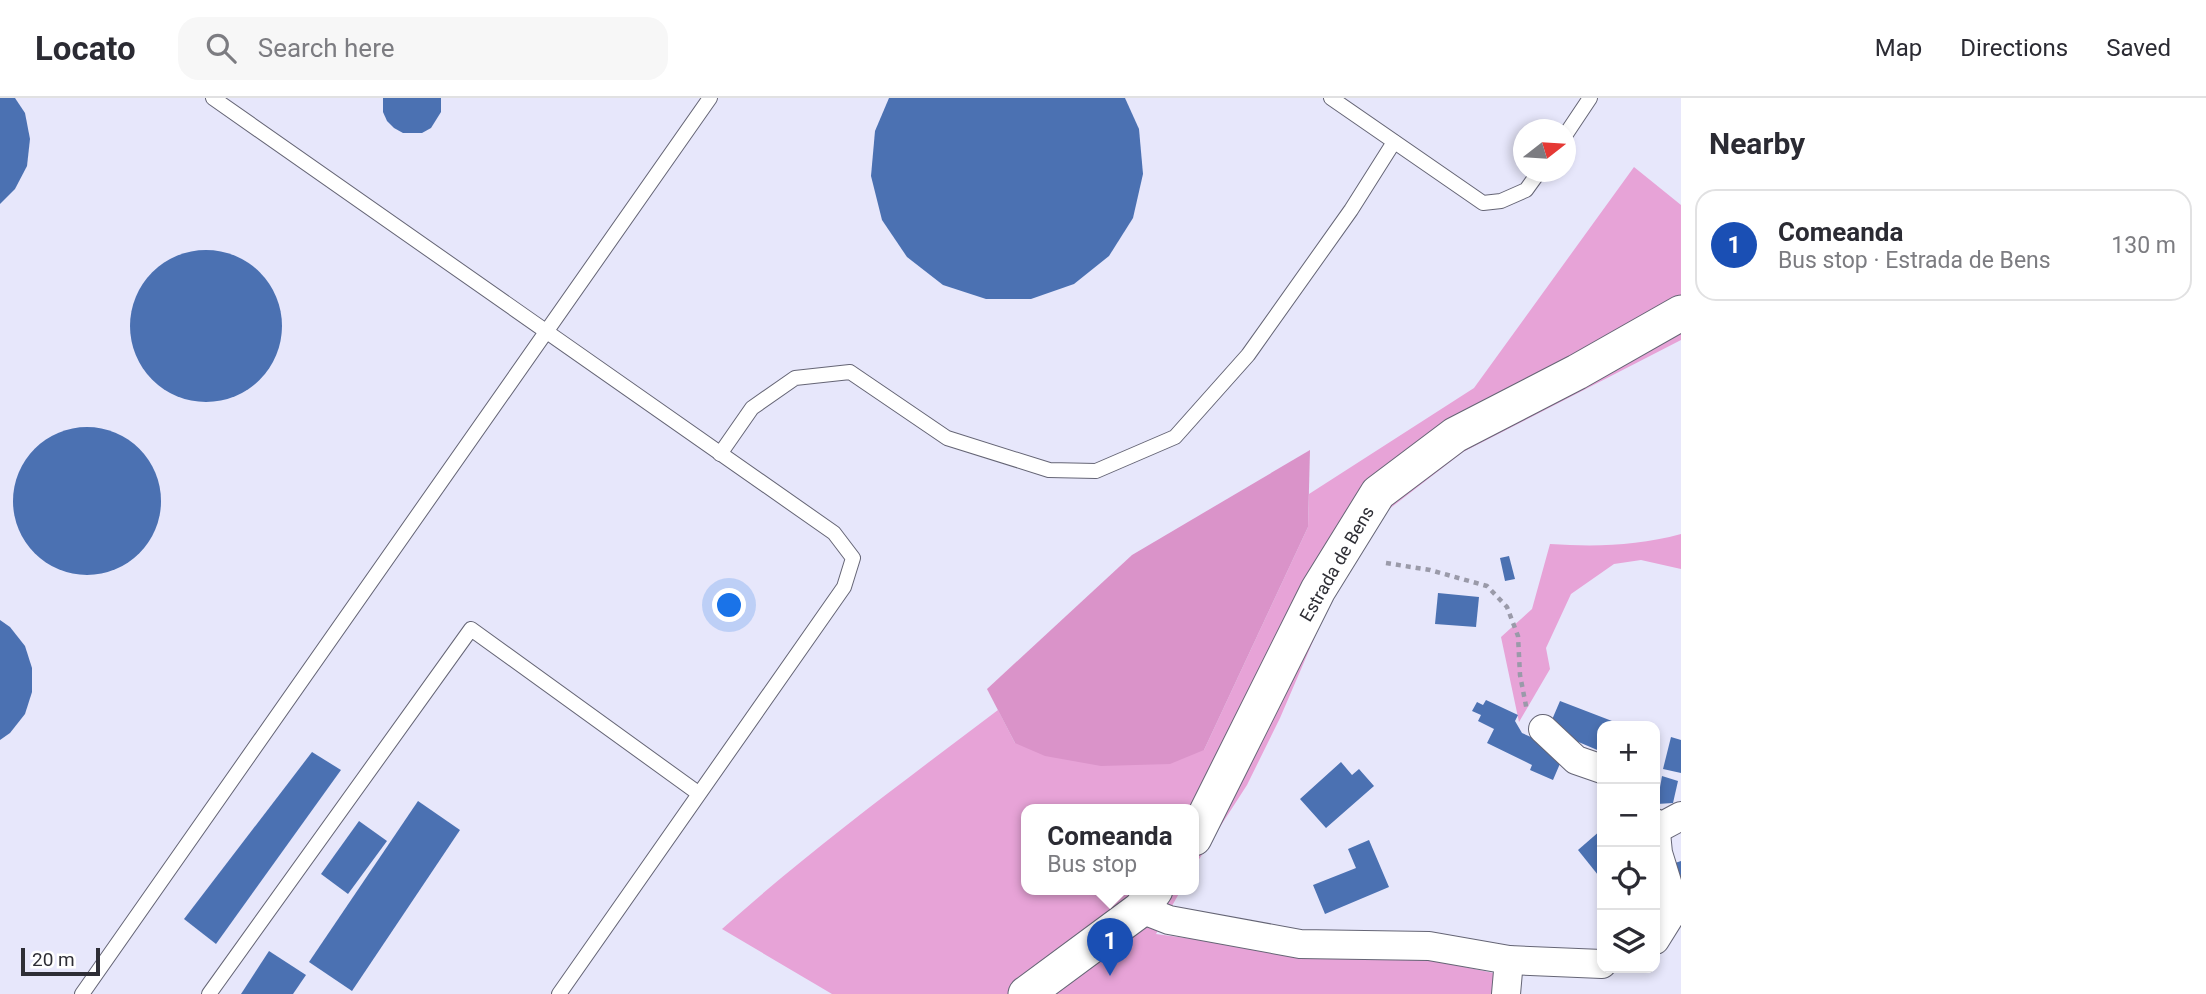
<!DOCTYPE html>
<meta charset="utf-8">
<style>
body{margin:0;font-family:Roboto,sans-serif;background:#f7f7f7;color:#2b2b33}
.controls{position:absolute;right:21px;bottom:21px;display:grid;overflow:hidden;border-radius:14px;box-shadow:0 4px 10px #0003}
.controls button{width:63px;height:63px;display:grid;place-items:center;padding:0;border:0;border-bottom:2px solid #e1e1e2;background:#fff;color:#2b2b33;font:35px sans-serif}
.compass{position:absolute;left:1513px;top:21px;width:63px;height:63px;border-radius:50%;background:#fff;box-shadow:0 4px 10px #0003;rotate:73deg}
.scale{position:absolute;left:21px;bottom:18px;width:79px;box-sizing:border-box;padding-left:7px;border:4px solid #2e2e35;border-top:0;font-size:19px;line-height:24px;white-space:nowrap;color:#2e2e35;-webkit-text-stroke:5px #fff;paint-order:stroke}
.you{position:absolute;left:730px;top:508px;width:24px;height:24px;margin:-18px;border:5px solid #fff;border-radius:50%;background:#1a73e8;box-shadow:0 0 0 10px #1a73e833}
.badge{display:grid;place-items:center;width:46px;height:46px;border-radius:50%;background:#d93025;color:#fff;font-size:23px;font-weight:700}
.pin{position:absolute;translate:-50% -58px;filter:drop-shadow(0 2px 4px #0008)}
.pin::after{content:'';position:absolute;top:37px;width:24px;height:21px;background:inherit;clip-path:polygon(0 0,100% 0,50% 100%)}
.popup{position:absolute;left:1021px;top:706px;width:178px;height:91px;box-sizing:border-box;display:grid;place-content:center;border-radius:14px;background:#fff;filter:drop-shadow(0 2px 5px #0005);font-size:23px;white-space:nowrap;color:#7c7c81}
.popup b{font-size:26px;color:#2b2b33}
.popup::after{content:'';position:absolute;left:50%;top:100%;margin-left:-14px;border:14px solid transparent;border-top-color:#fff}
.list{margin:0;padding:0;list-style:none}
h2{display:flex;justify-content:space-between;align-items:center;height:91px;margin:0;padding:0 28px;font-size:30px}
h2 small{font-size:23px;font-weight:400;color:#7c7c81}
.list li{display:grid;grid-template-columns:46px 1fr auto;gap:21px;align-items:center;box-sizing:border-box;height:112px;margin:0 14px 14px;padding:0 14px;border:2px solid #e1e1e2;border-radius:21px}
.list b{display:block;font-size:26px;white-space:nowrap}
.list p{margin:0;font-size:23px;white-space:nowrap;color:#7c7c81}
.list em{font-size:23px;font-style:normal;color:#7c7c81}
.icon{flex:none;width:38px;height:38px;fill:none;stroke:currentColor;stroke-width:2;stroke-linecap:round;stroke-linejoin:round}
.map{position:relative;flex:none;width:1681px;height:896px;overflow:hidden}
header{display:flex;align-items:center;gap:42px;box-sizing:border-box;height:98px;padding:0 35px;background:#fff;border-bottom:2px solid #e1e1e2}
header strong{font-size:33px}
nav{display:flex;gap:38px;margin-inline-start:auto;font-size:24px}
.search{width:490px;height:63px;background:#f7f7f7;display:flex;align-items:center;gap:18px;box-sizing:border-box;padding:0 24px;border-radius:21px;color:#7c7c81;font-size:26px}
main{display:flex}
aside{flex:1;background:#fff}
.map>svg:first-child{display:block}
.green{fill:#e7a3d7}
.forest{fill:#da93c9}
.building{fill:#4b71b2}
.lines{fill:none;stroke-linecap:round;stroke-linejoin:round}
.service-casing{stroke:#656575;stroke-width:16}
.minor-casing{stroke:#656575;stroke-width:30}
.tertiary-casing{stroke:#656575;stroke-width:37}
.path{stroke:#9a9aa9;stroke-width:4.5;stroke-dasharray:5 5;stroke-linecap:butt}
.service{stroke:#fff;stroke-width:14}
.minor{stroke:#fff;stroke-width:28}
.tertiary{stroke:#fff;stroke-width:35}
.labels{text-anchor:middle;stroke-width:7;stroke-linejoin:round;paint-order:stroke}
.street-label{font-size:18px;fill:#2e2e35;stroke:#fff}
</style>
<header>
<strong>Locato</strong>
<div class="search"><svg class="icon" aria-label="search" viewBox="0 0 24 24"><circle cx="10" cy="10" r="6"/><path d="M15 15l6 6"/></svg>Search here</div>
<nav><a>Map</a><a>Directions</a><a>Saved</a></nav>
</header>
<main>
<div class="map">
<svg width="1681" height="896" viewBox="0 0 1681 896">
<rect width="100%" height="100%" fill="#e7e7fb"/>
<g class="green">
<path d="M1634,69L1681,107V242L1463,354L1384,415L1338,485L1280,620L1247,687L1194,769V712H1026V792H1181L1156,836L1298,855L1437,863L1498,876L1495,896H832L722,831C809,753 904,683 998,612L1015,645L1204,652L1308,429L1309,396L1474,290Z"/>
<path d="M1681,436V471L1641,462L1614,466L1571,496L1546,550L1550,571L1519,624L1501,539L1532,511L1550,446C1595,449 1637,448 1681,436Z"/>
</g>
<polygon class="forest" points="1310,352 1308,429 1204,652 1170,666 1101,668 1045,658 1015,645 987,591 1132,457"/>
<g class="building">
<polygon points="0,0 15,0 25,15 30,41 27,68 15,91 0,106"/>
<polygon points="383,0 441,0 441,14 431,30 422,35 403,35 394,30 387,23 383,14"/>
<polygon points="889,0 1125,0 1139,31 1143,76 1133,120 1109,158 1074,186 1031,201 986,201 943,187 907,159 882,122 871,78 875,33"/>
<circle cx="206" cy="228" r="76"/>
<circle cx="87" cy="403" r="74"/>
<polygon points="1509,458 1515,481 1505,483 1500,460"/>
<polygon points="1438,495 1479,499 1476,529 1435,526"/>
<polygon points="0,522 10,529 25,548 32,570 32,594 25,616 10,635 0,642"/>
<polygon points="1486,602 1518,617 1515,623 1522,635 1565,654 1553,682 1530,672 1532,667 1487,645 1494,631 1478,623 1481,617 1472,613 1477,604 1483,607"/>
<polygon points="1560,603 1625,628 1602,628 1602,654 1548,631"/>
<polygon points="1671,639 1681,642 1681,675 1663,671"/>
<polygon points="312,654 341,672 216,846 184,821"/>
<polygon points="1341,664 1352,677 1359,671 1374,688 1326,730 1300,701"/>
<polygon points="1662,678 1678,683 1673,705 1657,706"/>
<polygon points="418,703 460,732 352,893 309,864"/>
<polygon points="359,723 387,743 348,796 321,776"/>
<polygon points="1601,732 1602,734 1602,782 1578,752"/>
<polygon points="1369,742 1389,789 1325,816 1313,787 1356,770 1348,751"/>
<polygon points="1681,763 1681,781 1675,784 1669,767"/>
<polygon points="269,853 306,877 293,896 241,896"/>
</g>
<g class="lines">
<defs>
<g id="service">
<polyline points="213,0 834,435 853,460 844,489 559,896"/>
<polyline points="1331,0 1483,105 1501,103 1526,92 1539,74"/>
<polyline points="1566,36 1590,0"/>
<polyline points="720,356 752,310 795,280 850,274 947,340 1049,372 1096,373 1175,339 1248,257 1351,112 1394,44"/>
<polyline points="82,896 710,0"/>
<polyline points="209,896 471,531 698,695"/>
</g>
<g id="minor">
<polyline points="1543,631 1576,662 1602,671"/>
<polyline points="1655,725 1658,755 1675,810"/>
<polyline points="1655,732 1681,718"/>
<polyline points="1141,811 1169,822 1300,846 1429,848 1509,862 1602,866"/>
<polyline points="1655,842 1675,810 1681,813"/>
<polyline points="1506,896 1509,862"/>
</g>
<g id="tertiary">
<polyline points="1194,740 1318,492 1378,395 1455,337 1577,274 1681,215"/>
<polyline points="1026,896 1141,811 1155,792"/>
</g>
</defs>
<use href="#service" class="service-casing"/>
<use href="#minor" class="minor-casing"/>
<use href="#tertiary" class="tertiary-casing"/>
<polyline class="path" points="1386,465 1430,472 1487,488 1507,509 1518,538 1520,577 1527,613"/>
<use href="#service" class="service"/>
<use href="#minor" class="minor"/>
<use href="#tertiary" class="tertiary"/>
</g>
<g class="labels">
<g class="street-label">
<text transform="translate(1337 466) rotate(-60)" y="6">Estrada de Bens</text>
</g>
</g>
</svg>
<div class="controls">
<button>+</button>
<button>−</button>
<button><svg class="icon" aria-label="locate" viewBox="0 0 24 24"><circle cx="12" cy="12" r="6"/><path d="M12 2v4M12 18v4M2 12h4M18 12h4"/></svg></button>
<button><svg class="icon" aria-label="layers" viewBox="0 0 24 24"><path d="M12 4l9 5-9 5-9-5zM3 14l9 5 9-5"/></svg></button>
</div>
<svg class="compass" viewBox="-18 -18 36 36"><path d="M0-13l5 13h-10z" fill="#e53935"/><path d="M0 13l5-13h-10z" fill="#7c7c81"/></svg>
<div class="scale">20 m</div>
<div class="you"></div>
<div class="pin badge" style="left:1110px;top:878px;background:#1a4fb4">1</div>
<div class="popup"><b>Comeanda</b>Bus stop</div>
</div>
<aside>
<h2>Nearby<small></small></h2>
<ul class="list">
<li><span class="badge" style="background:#1a4fb4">1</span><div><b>Comeanda</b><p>Bus stop · Estrada de Bens</p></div><em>130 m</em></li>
</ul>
</aside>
</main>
